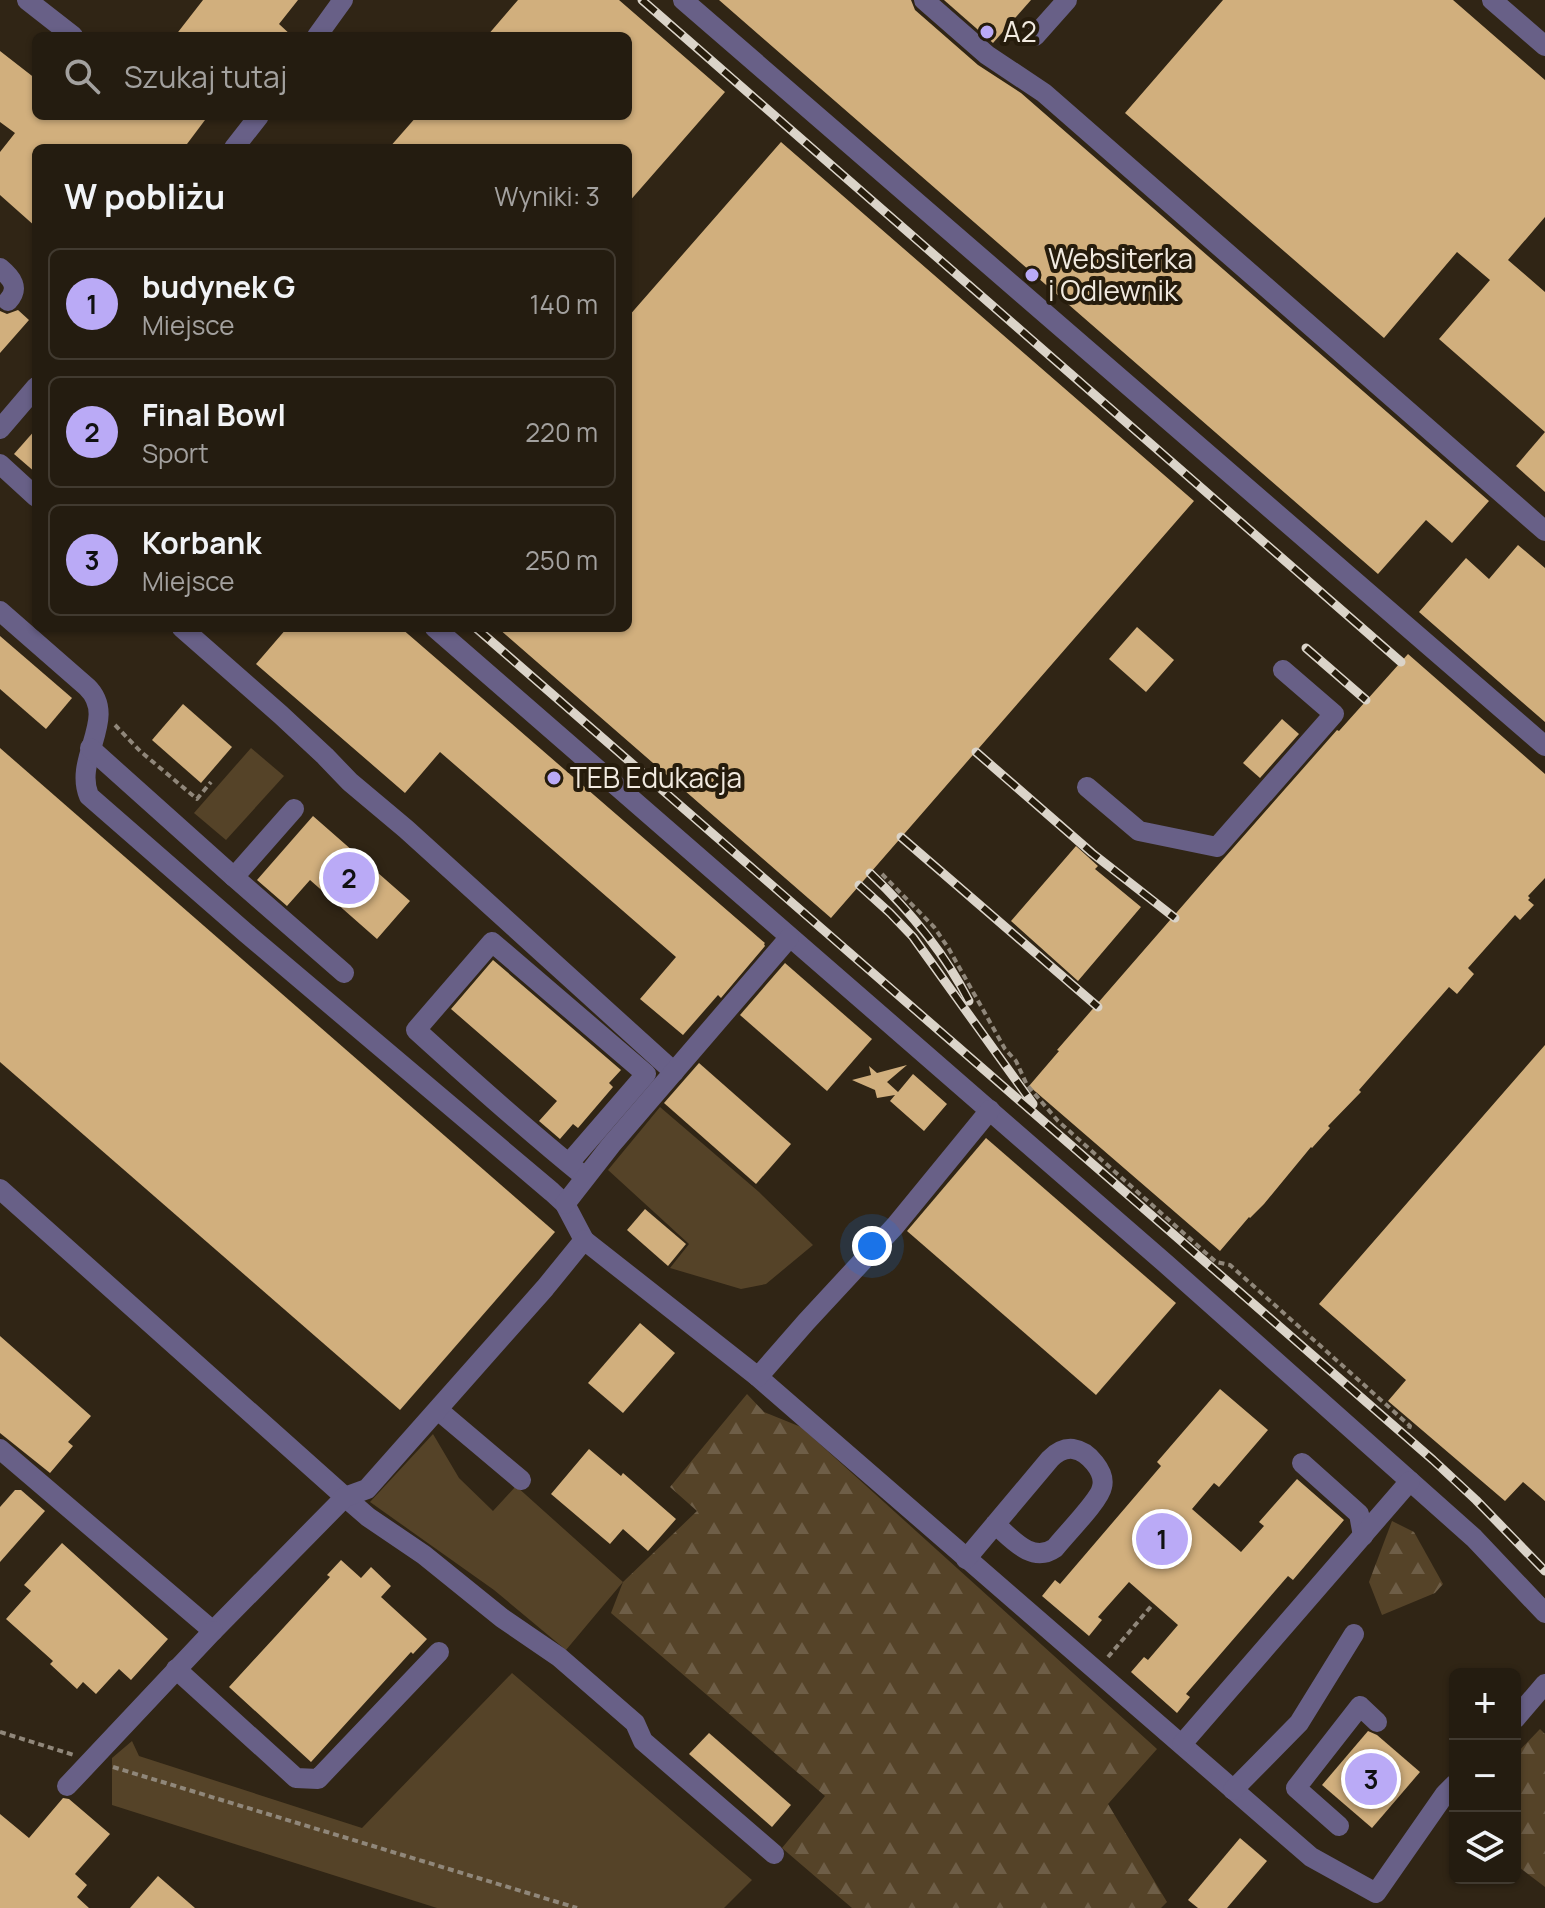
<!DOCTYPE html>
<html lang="pl">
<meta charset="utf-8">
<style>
body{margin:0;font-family:Manrope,sans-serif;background:#2c2519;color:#f1f3f6}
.controls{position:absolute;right:24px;bottom:24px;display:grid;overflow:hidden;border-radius:12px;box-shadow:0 2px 6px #0004}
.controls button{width:72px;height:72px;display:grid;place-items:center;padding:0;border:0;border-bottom:2px solid #413a30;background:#241c10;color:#f1f3f6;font:40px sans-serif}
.you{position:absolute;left:872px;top:1246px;width:28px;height:28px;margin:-20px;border:6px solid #fff;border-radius:50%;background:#1a73e8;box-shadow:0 0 0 12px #1a73e833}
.badge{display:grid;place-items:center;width:52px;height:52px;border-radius:50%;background:#baaaf6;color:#111;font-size:26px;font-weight:700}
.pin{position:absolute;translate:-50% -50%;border:4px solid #fff;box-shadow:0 2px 8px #0006}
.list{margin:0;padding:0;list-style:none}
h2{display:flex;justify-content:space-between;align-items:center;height:104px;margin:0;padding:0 32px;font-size:34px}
h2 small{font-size:26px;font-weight:400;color:#a3a19f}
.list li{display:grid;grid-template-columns:52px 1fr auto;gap:24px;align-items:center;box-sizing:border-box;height:112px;margin:0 16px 16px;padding:0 16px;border:2px solid #413a30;border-radius:12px}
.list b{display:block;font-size:30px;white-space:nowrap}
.list p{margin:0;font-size:26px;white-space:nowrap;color:#a3a19f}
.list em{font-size:26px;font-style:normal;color:#a3a19f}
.icon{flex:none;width:44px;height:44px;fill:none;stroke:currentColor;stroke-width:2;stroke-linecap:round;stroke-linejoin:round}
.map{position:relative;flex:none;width:1545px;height:1908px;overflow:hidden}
.search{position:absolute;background:#241c10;box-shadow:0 2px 6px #0004;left:32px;top:32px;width:600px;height:88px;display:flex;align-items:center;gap:20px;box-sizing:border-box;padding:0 28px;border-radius:12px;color:#a3a19f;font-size:30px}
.panel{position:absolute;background:#241c10;box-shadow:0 2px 6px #0004;left:32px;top:144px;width:600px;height:488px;border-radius:12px}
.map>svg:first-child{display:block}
.green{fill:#554328}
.forest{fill:url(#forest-firs)}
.building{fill:#d1af7d}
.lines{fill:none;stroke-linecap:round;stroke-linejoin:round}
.path{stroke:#90877a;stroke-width:4;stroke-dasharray:6 4;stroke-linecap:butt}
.minor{stroke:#686087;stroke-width:20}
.rail-casing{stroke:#dbd4c9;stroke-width:9}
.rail{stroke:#261c0c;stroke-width:6;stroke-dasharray:18;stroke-linecap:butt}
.poi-dot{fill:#baaaf6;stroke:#261c0c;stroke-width:3}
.labels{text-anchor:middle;stroke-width:8;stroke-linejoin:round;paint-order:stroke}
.poi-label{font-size:28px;fill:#f1eae0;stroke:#261c0c;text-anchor:start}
</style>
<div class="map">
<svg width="1545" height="1908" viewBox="0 0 1545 1908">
<defs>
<pattern id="forest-firs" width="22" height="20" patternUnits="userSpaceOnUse" patternTransform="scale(2)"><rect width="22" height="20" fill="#554328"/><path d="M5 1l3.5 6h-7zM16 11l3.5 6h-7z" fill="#6e5e47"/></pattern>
</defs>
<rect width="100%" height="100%" fill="#302515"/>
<g class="green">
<polygon points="251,748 284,776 226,840 194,813"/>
<polygon points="660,1107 759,1192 813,1245 766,1284 741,1289 670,1268 689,1244 608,1170"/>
<polygon points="433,1434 459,1478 493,1511 516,1486 623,1582 566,1650 494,1590 370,1502"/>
<polygon points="512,1673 752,1880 724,1908 437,1908 112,1805 112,1758 132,1741 139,1756 362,1828"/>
</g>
<g class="forest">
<polygon points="747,1394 764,1412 801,1427 1157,1749 1108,1804 1167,1902 1161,1908 852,1908 782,1848 825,1796 611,1613 623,1582 697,1511 670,1487"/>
<polygon points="1392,1521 1414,1532 1443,1584 1435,1593 1382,1615 1369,1582"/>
<polygon points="1540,1729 1545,1734 1545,1887 1515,1864 1515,1755"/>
</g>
<g class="building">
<polygon points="203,0 298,0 279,24 292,36 175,36"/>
<polygon points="518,0 619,0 725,92 628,203 628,148 389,148 417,116 628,116 628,36 487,36"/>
<polygon points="719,0 911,0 915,10 978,65 1021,93 1489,501 1452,543 1426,520 1378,574"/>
<polygon points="944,0 1031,0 993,43"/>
<polygon points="1223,0 1453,0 1545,80 1545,217 1508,260 1545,292 1545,432 1439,339 1490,280 1457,252 1384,338 1125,113"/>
<polygon points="0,51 36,79 36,116 208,116 184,148 36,148 36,227 0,195 0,152 15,133 0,122"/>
<polygon points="781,142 1194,501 831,918 498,628 628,628 628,317"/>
<polygon points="18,310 29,320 0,353 0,311 7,314"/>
<polygon points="36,429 36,473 14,454"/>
<polygon points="1545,432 1545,492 1516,466"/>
<polygon points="1518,545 1545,568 1545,722 1419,612 1466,558 1489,579"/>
<polygon points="1137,627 1174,660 1146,692 1109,659"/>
<polygon points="287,628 401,628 765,943 764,944 765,946 721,998 718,995 683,1035 640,999 676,957 440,752 405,793 256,664"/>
<polygon points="0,636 72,698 46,729 0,689"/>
<polygon points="1408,654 1545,774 1545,878 1528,896 1530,898 1528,900 1534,905 1520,920 1515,915 1468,968 1474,974 1457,994 1449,987 1359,1090 1361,1092 1328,1126 1330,1128 1312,1148 1311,1147 1264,1204 1250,1218 1249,1217 1220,1251 1029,1086 1059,1051 1057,1050 1211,873 1337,730 1339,731"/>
<polygon points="183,704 232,747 201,783 152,740"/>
<polygon points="1282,719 1299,734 1260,778 1243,763"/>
<polygon points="0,748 555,1232 400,1410 0,1062"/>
<polygon points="313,816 410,901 377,939 310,880 287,906 257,880"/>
<polygon points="1076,846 1098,866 1095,869 1141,907 1078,981 1011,921"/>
<polygon points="493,960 621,1070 609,1083 613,1087 578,1128 573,1124 560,1139 539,1121 557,1101 451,1009"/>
<polygon points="785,963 872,1039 827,1091 740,1015"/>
<polygon points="1545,1045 1545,1501 1523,1482 1505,1501 1388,1401 1406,1380 1319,1304"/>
<polygon points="699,1063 791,1144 756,1184 664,1103"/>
<polygon points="907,1065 887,1082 898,1092 913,1074 947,1104 924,1131 890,1101 895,1095 877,1098 875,1090 852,1080 871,1075 869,1066 877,1073"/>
<polygon points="986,1138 1176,1303 1096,1395 907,1231"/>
<polygon points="645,1209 686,1244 668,1266 627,1230"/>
<polygon points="640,1323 675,1353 623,1413 588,1383"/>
<polygon points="0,1336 91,1416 68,1442 73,1446 50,1473 0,1433"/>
<polygon points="1220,1389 1268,1430 1219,1487 1214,1483 1192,1509 1241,1552 1264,1526 1259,1522 1297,1479 1344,1520 1293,1580 1288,1576 1186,1694 1190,1697 1177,1713 1131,1672 1144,1657 1148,1660 1178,1625 1129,1582 1098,1617 1102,1620 1089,1636 1042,1596 1055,1580 1060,1584 1161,1466 1157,1462"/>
<polygon points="589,1449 621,1476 623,1473 676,1519 648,1551 623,1529 610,1544 551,1494"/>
<polygon points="15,1490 21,1490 45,1511 0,1562 0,1507"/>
<polygon points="62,1543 168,1639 131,1680 119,1669 96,1694 83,1682 77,1689 50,1664 53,1661 6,1619 31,1591 24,1585"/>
<polygon points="341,1560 361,1578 371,1567 391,1586 381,1597 427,1639 413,1654 411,1652 311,1762 229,1687 330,1577 327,1575"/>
<polygon points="1368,1731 1377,1735 1420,1772 1372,1828 1322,1785"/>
<polygon points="709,1733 791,1805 772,1827 689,1754"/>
<polygon points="63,1798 69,1799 110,1834 75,1874 87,1885 77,1897 89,1908 0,1908 0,1814 29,1838"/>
<polygon points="1240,1838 1267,1861 1227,1908 1198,1908 1188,1900"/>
<polygon points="158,1876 195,1908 130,1908"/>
</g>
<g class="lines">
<g class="path">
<polyline points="115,725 140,751 197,799 211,782"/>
<polyline points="882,874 934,927 949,949 1005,1049 1016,1061 1027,1085 1058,1121 1216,1262 1230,1265 1410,1426 1406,1437"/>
<polyline points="1108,1657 1153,1604"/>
<polyline points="0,1732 74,1755"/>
<polyline points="113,1767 577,1908"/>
</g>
<g class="minor">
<polyline points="27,0 73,36"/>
<polyline points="683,0 1545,746"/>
<polyline points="924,0 987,55 1044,93 1545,531"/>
<polyline points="1492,0 1545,46"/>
<polyline points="317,36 343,0"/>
<polyline points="1035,36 1067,0"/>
<polyline points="234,148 259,116"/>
<path d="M0,268C12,278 20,288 8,301"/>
<polyline points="0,429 36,387"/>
<polyline points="0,464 36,497"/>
<path d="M0,611L87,687C119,718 73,758 89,796L246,933L552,1192L565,1204L584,1240"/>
<polyline points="182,628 281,715 325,756 350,782 406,829 674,1072"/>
<polyline points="435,628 1165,1263 1474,1538 1545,1613"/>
<polyline points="90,748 234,877 294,809"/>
<polyline points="1087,787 1139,831 1217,847 1334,714 1283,670"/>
<polyline points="234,877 344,973"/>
<path d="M569,1163L646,1074L492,942L416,1030C471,1080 527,1130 585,1177"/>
<polyline points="0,1189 345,1497 368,1517 424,1555 502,1618 559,1657 635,1723 643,1741 774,1854"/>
<polyline points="565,1204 611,1145 789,938"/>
<polyline points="758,1377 1311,1857 1376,1893 1445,1794 1455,1784"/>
<polyline points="438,1410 521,1480"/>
<polyline points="0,1449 213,1631 345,1497 367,1489 545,1288 584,1240 758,1377 806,1322 895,1226 990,1110"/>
<polyline points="1302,1463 1359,1514 1363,1536"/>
<path d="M966,1559L1050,1459C1056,1453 1064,1448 1073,1449C1088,1451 1106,1472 1102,1487C1100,1500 1065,1535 1055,1548C1032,1564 1012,1539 995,1524"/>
<polyline points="176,1669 296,1778 318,1779 439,1652"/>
<polyline points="1515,1719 1545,1684"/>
<polyline points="1182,1744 1410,1481"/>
<polyline points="67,1786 213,1631"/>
<polyline points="1233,1790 1299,1723 1354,1634"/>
<polyline points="1339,1826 1296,1788 1360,1706 1377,1722"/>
</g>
<defs>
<g id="rail">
<polyline points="642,0 1401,662"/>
<polyline points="476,628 1433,1460 1476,1500 1545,1571"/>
<polyline points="1306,648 1366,700"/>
<polyline points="976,752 1092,853 1175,918"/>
<polyline points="901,837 1098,1007"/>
<path d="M870,873C910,911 944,952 969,1001"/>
<polyline points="859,885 890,913 913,937 1033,1104"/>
</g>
</defs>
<use href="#rail" class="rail-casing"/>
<use href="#rail" class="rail"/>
</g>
<g class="poi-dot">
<circle cx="987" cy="32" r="8"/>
<circle cx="1032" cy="275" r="8"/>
<circle cx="554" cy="778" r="8"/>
</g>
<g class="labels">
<g class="poi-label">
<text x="1003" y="42">A2</text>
<text x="1048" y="269">Websiterka<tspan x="1048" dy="32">i Odlewnik</tspan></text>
<text x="570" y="788">TEB Edukacja</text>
</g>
</g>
</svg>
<div class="controls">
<button>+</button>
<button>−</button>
<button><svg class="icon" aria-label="layers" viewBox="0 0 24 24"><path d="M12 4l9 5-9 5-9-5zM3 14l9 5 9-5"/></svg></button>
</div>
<div class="you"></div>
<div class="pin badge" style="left:1162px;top:1539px">1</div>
<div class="pin badge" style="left:349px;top:878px">2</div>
<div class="pin badge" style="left:1371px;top:1779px">3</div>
<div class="search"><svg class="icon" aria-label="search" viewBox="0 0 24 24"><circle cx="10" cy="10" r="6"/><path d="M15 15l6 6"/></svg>Szukaj tutaj</div>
<section class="panel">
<h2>W pobliżu<small>Wyniki: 3</small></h2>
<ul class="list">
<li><span class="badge">1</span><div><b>budynek G</b><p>Miejsce</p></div><em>140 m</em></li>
<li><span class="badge">2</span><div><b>Final Bowl</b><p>Sport</p></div><em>220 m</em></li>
<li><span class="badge">3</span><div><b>Korbank</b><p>Miejsce</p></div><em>250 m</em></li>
</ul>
</section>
</div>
